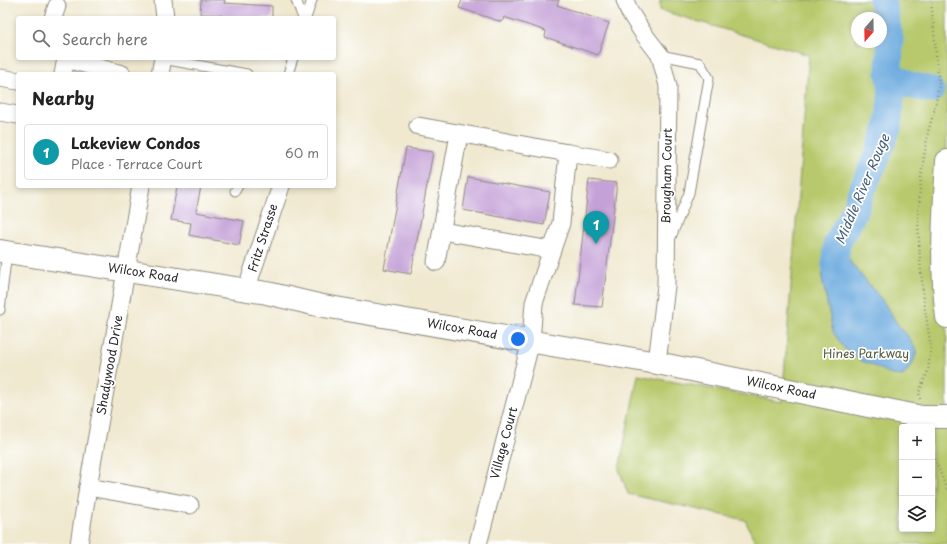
<!DOCTYPE html>
<meta charset="utf-8">
<style>
body{margin:0;font-family:"Playpen Sans",sans-serif;background:#f6f6f6;color:#222}
.controls{position:absolute;right:12px;bottom:12px;display:grid;overflow:hidden;border-radius:4px;box-shadow:0 2px 6px #0003}
.controls button{width:36px;height:36px;display:grid;place-items:center;padding:0;border:0;border-bottom:1px solid #e0e0e0;background:#fff;color:#222;font:20px sans-serif}
.compass{position:absolute;left:851px;top:12px;width:36px;height:36px;border-radius:50%;background:#fff;box-shadow:0 2px 6px #0003;rotate:200deg}
.you{position:absolute;left:518px;top:339px;width:14px;height:14px;margin:-10px;border:3px solid #fff;border-radius:50%;background:#1a73e8;box-shadow:0 0 0 6px #1a73e833}
.badge{display:grid;place-items:center;width:26px;height:26px;border-radius:50%;background:#d93025;color:#fff;font-size:13px;font-weight:700}
.pin{position:absolute;translate:-50% -33px;filter:drop-shadow(0 1px 2px #0008)}
.pin::after{content:'';position:absolute;top:21px;width:14px;height:12px;background:inherit;clip-path:polygon(0 0,100% 0,50% 100%)}
.list{margin:0;padding:0;list-style:none}
h2{display:flex;justify-content:space-between;align-items:center;height:52px;margin:0;padding:0 16px;font-size:17px}
h2 small{font-size:13px;font-weight:400;color:#767676}
.list li{display:grid;grid-template-columns:26px 1fr auto;gap:12px;align-items:center;box-sizing:border-box;height:56px;margin:0 8px 8px;padding:0 8px;border:1px solid #e0e0e0;border-radius:4px}
.list b{display:block;font-size:15px;white-space:nowrap}
.list p{margin:0;font-size:13px;white-space:nowrap;color:#767676}
.list em{font-size:13px;font-style:normal;color:#767676}
.icon{flex:none;width:22px;height:22px;fill:none;stroke:currentColor;stroke-width:2;stroke-linecap:round;stroke-linejoin:round}
.map{position:relative;flex:none;width:947px;height:544px;overflow:hidden}
.search{position:absolute;background:#fff;box-shadow:0 2px 6px #0003;left:16px;top:16px;width:320px;height:44px;display:flex;align-items:center;gap:10px;box-sizing:border-box;padding:0 14px;border-radius:4px;color:#767676;font-size:15px}
.panel{position:absolute;background:#fff;box-shadow:0 2px 6px #0003;left:16px;top:72px;width:320px;height:116px;border-radius:4px}
.map>svg:first-child{display:block}
.green{fill:#b7c96c;stroke:#717a4c;fill-rule:evenodd}
.water{fill:#6dabdf;stroke:#4c6b85}
.lines{fill:none;stroke-linecap:round;stroke-linejoin:round}
.river{stroke:#6dabdf;stroke-width:27}
.building{fill:#c4a1d7}
.lane-casing{stroke:#8e8a7e;stroke-width:11}
.street-casing{stroke:#8e8a7e;stroke-width:19}
.secondary-casing{stroke:#8e8a7e;stroke-width:24}
.path{stroke:#8e8a7e;stroke-width:2.5;stroke-dasharray:1 3;stroke-linecap:butt}
.lane{stroke:#fff;stroke-width:9}
.street{stroke:#fff;stroke-width:17}
.secondary{stroke:#fff;stroke-width:22}
.labels{text-anchor:middle;stroke-width:3.5;stroke-linejoin:round;paint-order:stroke}
.street-label{font-size:12px;fill:#2b2b2b;stroke:#fff}
.park-label{font-size:12px;fill:#555a3e;stroke:#fff}
.water-label{font-size:13px;font-style:italic;fill:#455e73;stroke:#fff}
</style>
<div class="map">
<svg width="947" height="544" viewBox="0 0 947 544">
<rect width="100%" height="100%" fill="#fff"/>
<filter id="ink" filterUnits="userSpaceOnUse"><feTurbulence type="fractalNoise" baseFrequency=".025" numOctaves="2"/><feDisplacementMap in="SourceGraphic" scale="8" xChannelSelector="R" yChannelSelector="G"/><feConvolveMatrix kernelMatrix="1 2 1 2 8 2 1 2 1" color-interpolation-filters="sRGB"/></filter>
<filter id="wash" filterUnits="userSpaceOnUse"><feTurbulence type="fractalNoise" baseFrequency=".012" numOctaves="4" result="noise"/><feDisplacementMap in="SourceGraphic" scale="16" xChannelSelector="R" yChannelSelector="G"/><feGaussianBlur stdDeviation="0.9" result="paint"/><feColorMatrix in="noise" values="0 0 0 0 0 0 0 0 0 0 0 0 0 0 0 0 0 1.4 0 .05"/><feComposite in="paint" operator="in"/></filter>
<g filter="url(#wash)">
<rect width="100%" height="100%" fill="#f0e9d0"/>
<path class="green" d="M660,0H947V544H756L745,520L628,494L619,469L638,375L782,402L809,55L660,10ZM857,18H881V42H857ZM902,427H932V529H902Z"/>
<polygon class="water" points="837,243 843,247 851,263 883,301 898,325 908,336 917,351 912,365 903,376 892,375 874,366 860,360 844,348 833,332 822,278 825,260 832,245"/>
<g class="lines">
<g class="river">
<polyline points="889,73 906,84 931,90"/>
<polyline points="839,280 835,265 837,243 854,212 861,192 877,157 888,127 892,91 889,73 890,38 882,0"/>
</g>
</g>
<g id="blocks">
<g class="building">
<polygon points="201,0 225,0 224,3 272,6 272,18 221,18 221,15 200,14"/>
<polygon points="462,0 559,0 557,5 609,23 598,55 545,37 546,31 504,17 502,22 459,8"/>
<polygon points="406,148 433,152 411,274 384,269"/>
<polygon points="468,177 550,192 544,225 463,210"/>
<polygon points="589,180 617,183 602,307 575,305"/>
<polygon points="177,186 201,186 196,212 244,221 239,245 189,235 191,223 171,220"/>
</g>
</g>
</g>
<g filter="url(#ink)">
<use href="#blocks" fill-opacity="0" stroke="#8e8a7e" stroke-width="1"/>
<g class="lines">
<defs>
<g id="lane">
<polyline points="296,0 303,18"/>
<polyline points="306,18 312,0"/>
<polyline points="660,55 700,63 709,78 689,193 671,237"/>
<polyline points="162,59 247,74"/>
<polyline points="288,74 293,58"/>
<polyline points="235,191 238,186"/>
<polyline points="0,310 7,252"/>
</g>
<g id="street">
<polyline points="163,0 165,18"/>
<polyline points="625,0 629,11 643,33 660,55 668,86 666,286 657,363"/>
<polyline points="53,18 57,6"/>
<polyline points="63,74 66,59 122,74"/>
<polyline points="160,74 163,58"/>
<polyline points="0,78 18,81"/>
<polyline points="0,112 18,115"/>
<polyline points="418,126 568,153"/>
<polyline points="442,231 551,250"/>
<polyline points="436,262 459,134"/>
<polyline points="246,290 281,186"/>
<polyline points="88,487 190,505"/>
<polyline points="79,544 88,487 141,186"/>
<polyline points="478,544 531,341 534,303 561,223 568,153 609,160"/>
</g>
<g id="secondary">
<path d="M947,161C944,213 940,265 947,317"/>
<polyline points="0,251 267,293 318,305 657,363 922,417 947,417"/>
</g>
</defs>
<use href="#lane" class="lane-casing"/>
<use href="#street" class="street-casing"/>
<use href="#secondary" class="secondary-casing"/>
<g class="path">
<polyline points="920,399 919,392 928,371 931,348 924,302 920,260 918,219 921,176 928,132 935,108 939,84 931,0"/>
<polyline points="932,451 947,490"/>
</g>
<use href="#lane" class="lane"/>
<use href="#street" class="street"/>
<use href="#secondary" class="secondary"/>
</g>
</g>
<g class="labels">
<g class="street-label">
<text transform="translate(667 176) rotate(-89)" y="4">Brougham Court</text>
<text transform="translate(263 238) rotate(-72)" y="4">Fritz Strasse</text>
<text transform="translate(143 273) rotate(9)" y="4">Wilcox Road</text>
<text transform="translate(462 329) rotate(10)" y="4">Wilcox Road</text>
<text transform="translate(110 365) rotate(-80)" y="4">Shadywood Drive</text>
<text transform="translate(781 388) rotate(12)" y="4">Wilcox Road</text>
<text transform="translate(504 443) rotate(-75)" y="4">Village Court</text>
</g>
<g class="park-label">
<text x="866" y="358">Hines Parkway</text>
</g>
<g class="water-label">
<text transform="translate(862 189) rotate(-67)" y="5">Middle River Rouge</text>
</g>
</g>
</svg>
<div class="controls">
<button>+</button>
<button>−</button>
<button><svg class="icon" aria-label="layers" viewBox="0 0 24 24"><path d="M12 4l9 5-9 5-9-5zM3 14l9 5 9-5"/></svg></button>
</div>
<svg class="compass" viewBox="-18 -18 36 36"><path d="M0-13l5 13h-10z" fill="#e53935"/><path d="M0 13l5-13h-10z" fill="#767676"/></svg>
<div class="you"></div>
<div class="pin badge" style="left:596px;top:244px;background:#0f9aa8">1</div>
<div class="search"><svg class="icon" aria-label="search" viewBox="0 0 24 24"><circle cx="10" cy="10" r="6"/><path d="M15 15l6 6"/></svg>Search here</div>
<section class="panel">
<h2>Nearby<small></small></h2>
<ul class="list">
<li><span class="badge" style="background:#0f9aa8">1</span><div><b>Lakeview Condos</b><p>Place · Terrace Court</p></div><em>60 m</em></li>
</ul>
</section>
</div>
